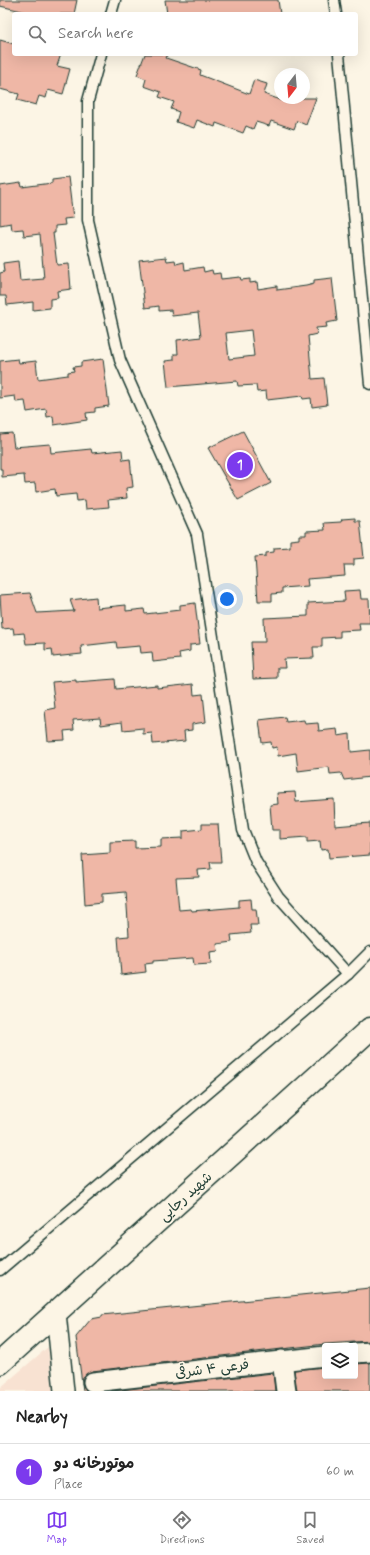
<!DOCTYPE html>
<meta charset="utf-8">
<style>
body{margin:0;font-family:Mynerve,"Playpen Sans Arabic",sans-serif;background:#f6f6f6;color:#222}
.controls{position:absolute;right:12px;bottom:12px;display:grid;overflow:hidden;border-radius:4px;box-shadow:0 4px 16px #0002}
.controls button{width:36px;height:36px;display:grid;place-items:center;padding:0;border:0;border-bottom:1px solid #e0e0e0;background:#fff;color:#222;font:20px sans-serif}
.compass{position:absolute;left:274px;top:68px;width:36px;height:36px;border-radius:50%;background:#fff;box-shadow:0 4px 16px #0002;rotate:196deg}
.you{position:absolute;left:227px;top:599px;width:14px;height:14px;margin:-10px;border:3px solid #fff;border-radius:50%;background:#1a73e8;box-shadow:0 0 0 6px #1a73e833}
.badge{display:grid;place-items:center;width:26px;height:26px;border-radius:50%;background:#7c3aed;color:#fff;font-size:13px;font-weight:700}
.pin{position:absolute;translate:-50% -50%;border:2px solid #fff;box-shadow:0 1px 4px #0006}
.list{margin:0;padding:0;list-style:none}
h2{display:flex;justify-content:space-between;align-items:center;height:52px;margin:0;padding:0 16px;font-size:17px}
h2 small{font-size:13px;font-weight:400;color:#767676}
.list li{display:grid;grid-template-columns:26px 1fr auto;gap:12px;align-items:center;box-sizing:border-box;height:56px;padding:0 16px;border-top:1px solid #e0e0e0}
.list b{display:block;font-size:15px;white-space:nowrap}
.list p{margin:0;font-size:13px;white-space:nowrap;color:#767676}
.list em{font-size:13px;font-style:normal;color:#767676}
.icon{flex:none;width:22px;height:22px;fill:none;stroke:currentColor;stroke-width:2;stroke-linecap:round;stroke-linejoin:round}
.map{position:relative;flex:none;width:370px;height:1391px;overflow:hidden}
.search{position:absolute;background:#fff;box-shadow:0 4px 16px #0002;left:12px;right:12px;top:12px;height:44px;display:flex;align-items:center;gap:10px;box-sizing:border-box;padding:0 14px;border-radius:4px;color:#767676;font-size:15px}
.sheet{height:108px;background:#fff}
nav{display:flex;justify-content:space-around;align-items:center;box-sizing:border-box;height:56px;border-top:1px solid #e0e0e0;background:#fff;font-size:11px;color:#767676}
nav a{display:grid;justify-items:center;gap:2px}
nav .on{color:#7c3aed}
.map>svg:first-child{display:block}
.built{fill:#f8e2d2}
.building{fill:#efb7a6;stroke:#1f3d34;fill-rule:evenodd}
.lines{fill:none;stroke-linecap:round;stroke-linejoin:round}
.service-casing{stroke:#1f3d34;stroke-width:13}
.minor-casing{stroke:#1f3d34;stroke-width:22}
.tertiary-casing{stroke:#1f3d34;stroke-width:25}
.service{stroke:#fcf5e5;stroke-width:10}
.minor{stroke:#fcf5e5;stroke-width:19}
.tertiary{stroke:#fcf5e5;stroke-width:22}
.labels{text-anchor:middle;stroke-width:3.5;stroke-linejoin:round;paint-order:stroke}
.street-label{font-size:14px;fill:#1f3d34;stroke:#fcf5e5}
</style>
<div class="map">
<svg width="370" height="1391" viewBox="0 0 370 1391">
<rect width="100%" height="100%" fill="#fcf5e5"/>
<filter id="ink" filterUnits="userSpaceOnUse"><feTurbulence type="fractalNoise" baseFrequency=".025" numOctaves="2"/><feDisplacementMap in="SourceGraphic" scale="8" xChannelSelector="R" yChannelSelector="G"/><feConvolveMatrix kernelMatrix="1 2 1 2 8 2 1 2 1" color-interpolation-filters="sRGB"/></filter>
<g filter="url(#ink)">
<polygon class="built" points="48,1347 53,1391 0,1391 0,1388"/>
<g class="building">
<polygon points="0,0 77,0 74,14 35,14 0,6"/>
<polygon points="165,0 278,0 280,14 167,14"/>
<polygon points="0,40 14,44 14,54 61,54 57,66 70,69 63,94 48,90 46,98 39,96 36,105 17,100 19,94 0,89"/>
<polygon points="145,54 168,54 166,58 201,70 200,75 249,94 254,80 267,84 264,94 286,102 288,98 316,98 306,125 297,121 294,129 271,121 269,126 256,122 253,129 246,126 243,133 216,123 215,127 197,120 194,128 176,122 179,112 171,109 174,102 159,97 161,92 144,86 146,79 137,75"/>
<polygon points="68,177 73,218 64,219 65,225 55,226 55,233 53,233 57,265 69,264 71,289 57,291 58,298 50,299 50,308 33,310 33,302 7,305 6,296 0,296 0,273 4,272 3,263 18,261 20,281 44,279 40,234 24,236 23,229 12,230 11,223 0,225 0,186 21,183 22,187 52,183 52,179"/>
<path d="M166,257L167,261L175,260L176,264L184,262L185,270L203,267L204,272L212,270L213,274L220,273L221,279L240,277L241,280L250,279V283L257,282L258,289L277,286V290L306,286L314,284V280L332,278L337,321L326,323L327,327L316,328L317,334L308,336L312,379L324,378L327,405L312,407L311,398L303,399L302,396L267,400L266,391L257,392L256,385L238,386L237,381L168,387L165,361L174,360V354H178L177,340L201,337L198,313L172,316L171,310L159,311V306L145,308L139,260ZM251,330L254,356L229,359L226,333Z"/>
<polygon points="18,359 19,363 36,361 38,379 68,375 68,372 74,371 73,367 81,366 81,362 103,359 109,406 95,408 95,412 86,413 87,420 54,425 53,416 47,417 46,409 27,412 25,401 16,402 15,396 0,398 0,361"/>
<polygon points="243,431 271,483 238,500 208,448"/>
<polygon points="12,433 14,447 50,444 51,453 91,449 92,453 122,450 123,460 130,459 133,487 126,488 127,498 108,500 109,507 86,509 85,500 77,501 76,494 56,496 55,489 36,492 35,483 25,484 24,475 2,477 2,469 0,469 0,434"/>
<polygon points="355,518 355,521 360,521 364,558 354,559 354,565 344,565 345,576 307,579 308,586 282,588 282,593 272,594 272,601 258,601 255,557 266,556 266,553 274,552 274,548 290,547 290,540 299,539 299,535 306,535 306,531 325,530 324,523 341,522 342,519"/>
<polygon points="360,590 361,599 369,599 370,623 359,623 360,630 340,631 340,637 322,638 322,647 313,647 314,658 284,659 285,668 277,668 277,678 253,679 251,642 265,642 264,618 308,616 308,603 345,601 344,591"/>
<polygon points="30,593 37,613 74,611 70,600 96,597 97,608 126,605 126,611 144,609 145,614 180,610 180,605 195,603 200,644 190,645 190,651 179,653 180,659 153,662 152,652 141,653 140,646 117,648 116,642 81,646 82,654 53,657 52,649 45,650 45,643 26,644 24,633 14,634 13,628 2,629 0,595"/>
<polygon points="115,679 116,689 157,685 157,688 193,684 194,695 203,694 206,722 192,724 192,730 184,731 185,741 153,744 152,733 143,734 143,728 123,730 122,722 101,725 100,718 73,720 74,730 64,731 65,740 48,741 45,710 55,708 52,682 76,680 76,682"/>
<polygon points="285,717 286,722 304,720 305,724 318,723 319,731 337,729 338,736 350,734 351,752 370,750 370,777 344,780 341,773 330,774 329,767 298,771 296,753 278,756 277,747 272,748 271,742 262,743 259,720"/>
<polygon points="295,792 296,802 334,799 335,826 370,823 370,855 329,858 328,849 321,850 320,841 307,842 307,837 280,839 280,830 272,830 270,805 278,804 277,793"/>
<polygon points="202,824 218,824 221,862 210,862 211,869 198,870 199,877 176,878 179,910 191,909 192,911 239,907 239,900 251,899 252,909 256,909 258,925 250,925 251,933 231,935 232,942 217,944 218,951 210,952 211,964 194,965 193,958 153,961 153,963 145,964 146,972 121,975 118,937 129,936 126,892 102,894 102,902 85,904 82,855 110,853 110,842 135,841 135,848 161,847 161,839 183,838 183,831 202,829"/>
<polygon points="370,1288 370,1341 325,1344 92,1371 83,1377 82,1384 87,1391 83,1391 76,1337 91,1319 102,1317 102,1315"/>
<polygon points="370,1363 370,1391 297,1391 294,1370 325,1367 325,1376 355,1376 355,1364"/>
<polygon points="273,1373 275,1391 111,1391"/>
</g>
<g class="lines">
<defs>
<g id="service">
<polyline points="334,0 336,14"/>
<polyline points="111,14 115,0"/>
<polyline points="101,54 88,101 88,220 120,360 197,534 243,830 256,862 278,896 348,974"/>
<polyline points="339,54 370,384"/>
<polyline points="0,1270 348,974 370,952"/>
</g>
<g id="minor">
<polyline points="56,1313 64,1391"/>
<polyline points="355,1353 370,1352"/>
<polyline points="282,1360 286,1391"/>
<polyline points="93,1382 325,1356"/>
</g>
<polyline id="tertiary" points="0,1363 370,1029"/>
</defs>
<use href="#service" class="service-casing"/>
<use href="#minor" class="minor-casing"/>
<use href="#tertiary" class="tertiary-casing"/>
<use href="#service" class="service"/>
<use href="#minor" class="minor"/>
<use href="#tertiary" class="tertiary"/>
</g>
</g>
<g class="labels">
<g class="street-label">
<text transform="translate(185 1196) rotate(-42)" y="5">شهید رجایی</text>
<text transform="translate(212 1368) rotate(-7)" y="5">فرعی ۴ شرقی</text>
</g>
</g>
</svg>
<div class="controls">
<button><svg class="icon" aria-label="layers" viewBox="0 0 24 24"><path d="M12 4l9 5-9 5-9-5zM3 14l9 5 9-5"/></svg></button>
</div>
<svg class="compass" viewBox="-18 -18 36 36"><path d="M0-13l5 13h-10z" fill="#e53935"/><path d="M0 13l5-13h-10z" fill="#767676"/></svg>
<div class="you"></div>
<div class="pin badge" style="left:240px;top:465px">1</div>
<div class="search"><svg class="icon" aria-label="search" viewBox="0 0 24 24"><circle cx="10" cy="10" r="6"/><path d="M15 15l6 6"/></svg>Search here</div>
</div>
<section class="sheet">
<h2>Nearby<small></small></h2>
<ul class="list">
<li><span class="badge">1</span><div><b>موتورخانه دو</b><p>Place</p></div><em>60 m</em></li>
</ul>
</section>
<nav>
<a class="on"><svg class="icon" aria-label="map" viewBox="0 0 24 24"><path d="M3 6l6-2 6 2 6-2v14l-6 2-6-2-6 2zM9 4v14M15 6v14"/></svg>Map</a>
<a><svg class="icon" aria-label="directions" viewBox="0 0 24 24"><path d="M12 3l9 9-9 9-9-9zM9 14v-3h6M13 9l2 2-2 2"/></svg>Directions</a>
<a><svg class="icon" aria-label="saved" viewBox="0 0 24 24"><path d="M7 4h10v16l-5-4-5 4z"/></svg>Saved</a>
</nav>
